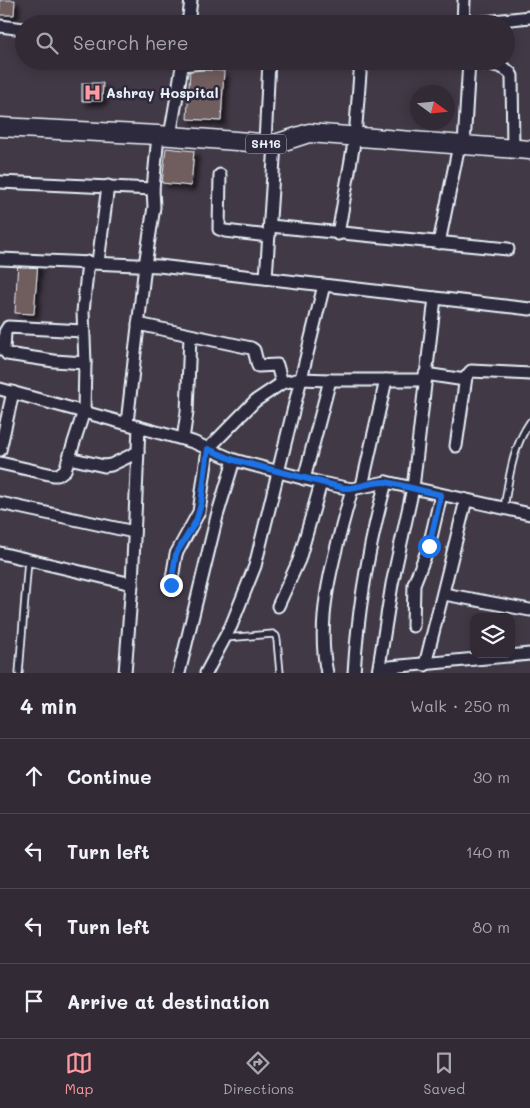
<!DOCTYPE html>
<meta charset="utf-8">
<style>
body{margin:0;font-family:Mali,sans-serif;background:#3a333d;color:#f1f3f6}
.controls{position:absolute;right:15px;bottom:15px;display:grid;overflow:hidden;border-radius:10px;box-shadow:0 2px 12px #0003}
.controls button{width:45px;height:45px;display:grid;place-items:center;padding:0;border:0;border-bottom:1px solid #4d4750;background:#322b35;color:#f1f3f6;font:25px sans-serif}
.compass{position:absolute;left:410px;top:85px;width:45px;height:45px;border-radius:50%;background:#322b35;box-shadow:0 2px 12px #0003;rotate:105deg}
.stop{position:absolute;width:15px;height:15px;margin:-11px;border:4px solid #1a73e8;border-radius:50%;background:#fff}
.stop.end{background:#1a73e8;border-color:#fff;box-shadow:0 1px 5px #0008}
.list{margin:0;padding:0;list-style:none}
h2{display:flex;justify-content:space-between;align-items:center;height:65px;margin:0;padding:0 20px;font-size:21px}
h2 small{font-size:16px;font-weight:400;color:#a8a7ad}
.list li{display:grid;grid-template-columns:32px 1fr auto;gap:15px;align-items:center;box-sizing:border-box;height:75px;padding:0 20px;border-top:1px solid #4d4750}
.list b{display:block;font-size:19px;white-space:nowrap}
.list em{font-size:16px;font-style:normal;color:#a8a7ad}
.icon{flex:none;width:28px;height:28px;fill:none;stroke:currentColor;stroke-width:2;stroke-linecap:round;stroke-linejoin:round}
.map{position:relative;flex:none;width:530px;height:673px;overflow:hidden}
.search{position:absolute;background:#322b35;box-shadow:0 2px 12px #0003;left:15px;right:15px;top:15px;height:55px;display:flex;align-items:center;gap:12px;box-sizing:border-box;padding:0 18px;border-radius:28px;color:#a8a7ad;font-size:19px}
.sheet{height:365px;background:#322b35}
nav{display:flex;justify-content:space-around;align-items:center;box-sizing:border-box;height:70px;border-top:1px solid #4d4750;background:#322b35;font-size:14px;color:#a8a7ad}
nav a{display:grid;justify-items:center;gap:2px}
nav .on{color:#ff9aa2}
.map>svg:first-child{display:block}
.building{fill:#705d5d;stroke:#e8f1f8;filter:url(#shadow)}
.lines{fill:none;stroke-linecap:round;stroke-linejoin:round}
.lane-casing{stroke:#e8f1f8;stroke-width:9}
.street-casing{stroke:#e8f1f8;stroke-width:15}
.primary-casing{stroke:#e8f1f8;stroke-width:21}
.lane{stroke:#2f2a3d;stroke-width:5.5}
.street{stroke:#2f2a3d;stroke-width:11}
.primary{stroke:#2f2a3d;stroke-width:18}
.route{stroke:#1a73e8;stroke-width:6}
.labels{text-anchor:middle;stroke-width:5;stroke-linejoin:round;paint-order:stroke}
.shield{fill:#2f2a3d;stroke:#b0b5c0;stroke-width:1}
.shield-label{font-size:12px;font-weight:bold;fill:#e8f1f8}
.poi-label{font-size:14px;font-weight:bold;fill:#e8f1f8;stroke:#2f2a3d;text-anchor:start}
</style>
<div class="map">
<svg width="530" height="673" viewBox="0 0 530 673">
<defs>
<filter id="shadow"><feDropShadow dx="4.5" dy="4.5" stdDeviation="2.5" flood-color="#0009"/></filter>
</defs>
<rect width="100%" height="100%" fill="#423947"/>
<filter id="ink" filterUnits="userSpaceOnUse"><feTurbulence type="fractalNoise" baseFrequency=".02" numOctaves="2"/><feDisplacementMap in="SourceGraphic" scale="10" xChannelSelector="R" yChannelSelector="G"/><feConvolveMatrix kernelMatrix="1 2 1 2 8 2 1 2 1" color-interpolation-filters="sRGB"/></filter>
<g filter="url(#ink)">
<g class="building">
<polygon points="0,0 15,0 14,15 0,15"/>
<polygon points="190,69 224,71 221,121 187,119"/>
<polygon points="82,83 103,83 102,101 82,101"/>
<polygon points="166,148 194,151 191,186 162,183"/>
<polygon points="18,261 38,262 34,314 15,313"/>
</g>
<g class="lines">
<defs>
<g id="lane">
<path d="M504,508C509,479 512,448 530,422"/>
<polyline points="225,638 273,634 276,636 277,640 280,673"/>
<polyline points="19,673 28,560"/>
</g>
<g id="street">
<polyline points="188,24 191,0"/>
<polyline points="463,24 464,0"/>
<polyline points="465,24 530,17"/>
<polyline points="0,26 24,29"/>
<path d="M469,62C481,64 506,63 512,76L513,149"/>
<polyline points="182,65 223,61"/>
<polyline points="170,136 183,61"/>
<polyline points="265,143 269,61"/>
<polyline points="464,145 469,61"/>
<polyline points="220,175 219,229 225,231 269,236"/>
<polyline points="0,182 153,189 158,135"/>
<polyline points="270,226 508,249"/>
<polyline points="338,234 355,137 361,61"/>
<polyline points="439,243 459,145"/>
<polyline points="0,259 159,266 530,309"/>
<polyline points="98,262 108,186"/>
<polyline points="266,278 275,144"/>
<polyline points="138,324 251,348 254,350 258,366 277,365 282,383"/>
<polyline points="83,331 8,327 5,332 4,350 7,354 54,361 85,363"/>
<polyline points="425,374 465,380"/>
<polyline points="0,389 193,442 234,460 321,483 352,489 386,482 530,514"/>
<polyline points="127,423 145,265 154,207 153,189"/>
<polyline points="183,439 187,412 190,336"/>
<polyline points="456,446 466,377 471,371 530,374"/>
<polyline points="0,450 13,392"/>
<polyline points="69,458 104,466 111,465 138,452"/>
<polyline points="0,463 53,475 58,475 65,470 84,411 85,363 83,312 88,262"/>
<polyline points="304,479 330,380"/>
<polyline points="362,486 386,380"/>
<polyline points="0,503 134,532"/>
<polyline points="0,553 132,584"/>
<polyline points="171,585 176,554 199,512 208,449 255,401 282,383 300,379 330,380 424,380"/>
<polyline points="444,594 530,610"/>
<polyline points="278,606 299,560 321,483"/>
<polyline points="413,626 414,584 429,546 441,495"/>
<polyline points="425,665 466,500"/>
<polyline points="379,668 530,654"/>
<polyline points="125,673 132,584 139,427"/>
<polyline points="179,673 217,516 234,460"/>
<polyline points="206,673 231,626 255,566 324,285"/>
<path d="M327,673C314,614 337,546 352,489"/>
<path d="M354,673C358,609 369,544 386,482"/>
<polyline points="378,673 392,584 413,488 435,298"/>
</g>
<polyline id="primary" points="0,127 158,135 275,144 309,133 530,150"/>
</defs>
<use href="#lane" class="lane-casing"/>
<use href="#street" class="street-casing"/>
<use href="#primary" class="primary-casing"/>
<use href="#lane" class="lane"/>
<use href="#street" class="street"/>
<use href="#primary" class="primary"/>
</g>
</g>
<g class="lines" filter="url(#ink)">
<path class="route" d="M171,585L176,554L196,521L201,504L208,449L234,460L344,488C358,489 371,481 386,482L441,495L429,546"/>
</g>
<defs>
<symbol id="hospital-bare" viewBox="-9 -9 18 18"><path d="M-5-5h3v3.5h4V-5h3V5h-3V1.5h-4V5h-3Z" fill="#ff9aa2" stroke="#2f2a3d" stroke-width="2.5" paint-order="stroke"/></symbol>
</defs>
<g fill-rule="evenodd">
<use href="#hospital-bare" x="80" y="80" width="25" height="25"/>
</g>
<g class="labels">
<rect class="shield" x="246" y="134.5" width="40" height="19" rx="4"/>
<g class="shield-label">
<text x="266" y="148">SH16</text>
</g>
<g class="poi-label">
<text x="106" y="98">Ashray Hospital</text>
</g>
</g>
</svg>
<div class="controls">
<button><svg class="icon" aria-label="layers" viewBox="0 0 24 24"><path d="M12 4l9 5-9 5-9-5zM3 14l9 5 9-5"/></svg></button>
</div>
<svg class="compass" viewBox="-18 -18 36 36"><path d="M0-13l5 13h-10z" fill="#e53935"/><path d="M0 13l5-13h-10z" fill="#a8a7ad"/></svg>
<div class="stop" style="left:429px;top:546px"></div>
<div class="stop end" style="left:171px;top:585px"></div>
<div class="search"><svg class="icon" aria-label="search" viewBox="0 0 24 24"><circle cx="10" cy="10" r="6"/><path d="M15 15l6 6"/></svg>Search here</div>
</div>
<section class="sheet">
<h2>4 min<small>Walk · 250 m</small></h2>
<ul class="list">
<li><svg class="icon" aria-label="ahead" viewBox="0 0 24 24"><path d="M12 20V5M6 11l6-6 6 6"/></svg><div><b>Continue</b></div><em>30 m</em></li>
<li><svg class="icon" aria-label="left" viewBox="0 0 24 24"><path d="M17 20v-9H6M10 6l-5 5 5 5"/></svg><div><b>Turn left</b></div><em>140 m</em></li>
<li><svg class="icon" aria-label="left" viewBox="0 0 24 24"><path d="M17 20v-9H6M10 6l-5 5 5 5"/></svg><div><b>Turn left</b></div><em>80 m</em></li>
<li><svg class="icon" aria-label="arrive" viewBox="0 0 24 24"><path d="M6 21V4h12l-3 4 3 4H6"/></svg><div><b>Arrive at destination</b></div></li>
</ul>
</section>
<nav>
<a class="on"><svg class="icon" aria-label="map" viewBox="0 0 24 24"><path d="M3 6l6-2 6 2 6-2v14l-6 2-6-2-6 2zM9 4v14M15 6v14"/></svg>Map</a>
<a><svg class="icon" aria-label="directions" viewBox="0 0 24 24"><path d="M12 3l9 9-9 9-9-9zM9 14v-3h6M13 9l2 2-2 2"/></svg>Directions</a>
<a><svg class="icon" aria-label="saved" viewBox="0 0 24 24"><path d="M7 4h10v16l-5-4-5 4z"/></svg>Saved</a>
</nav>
